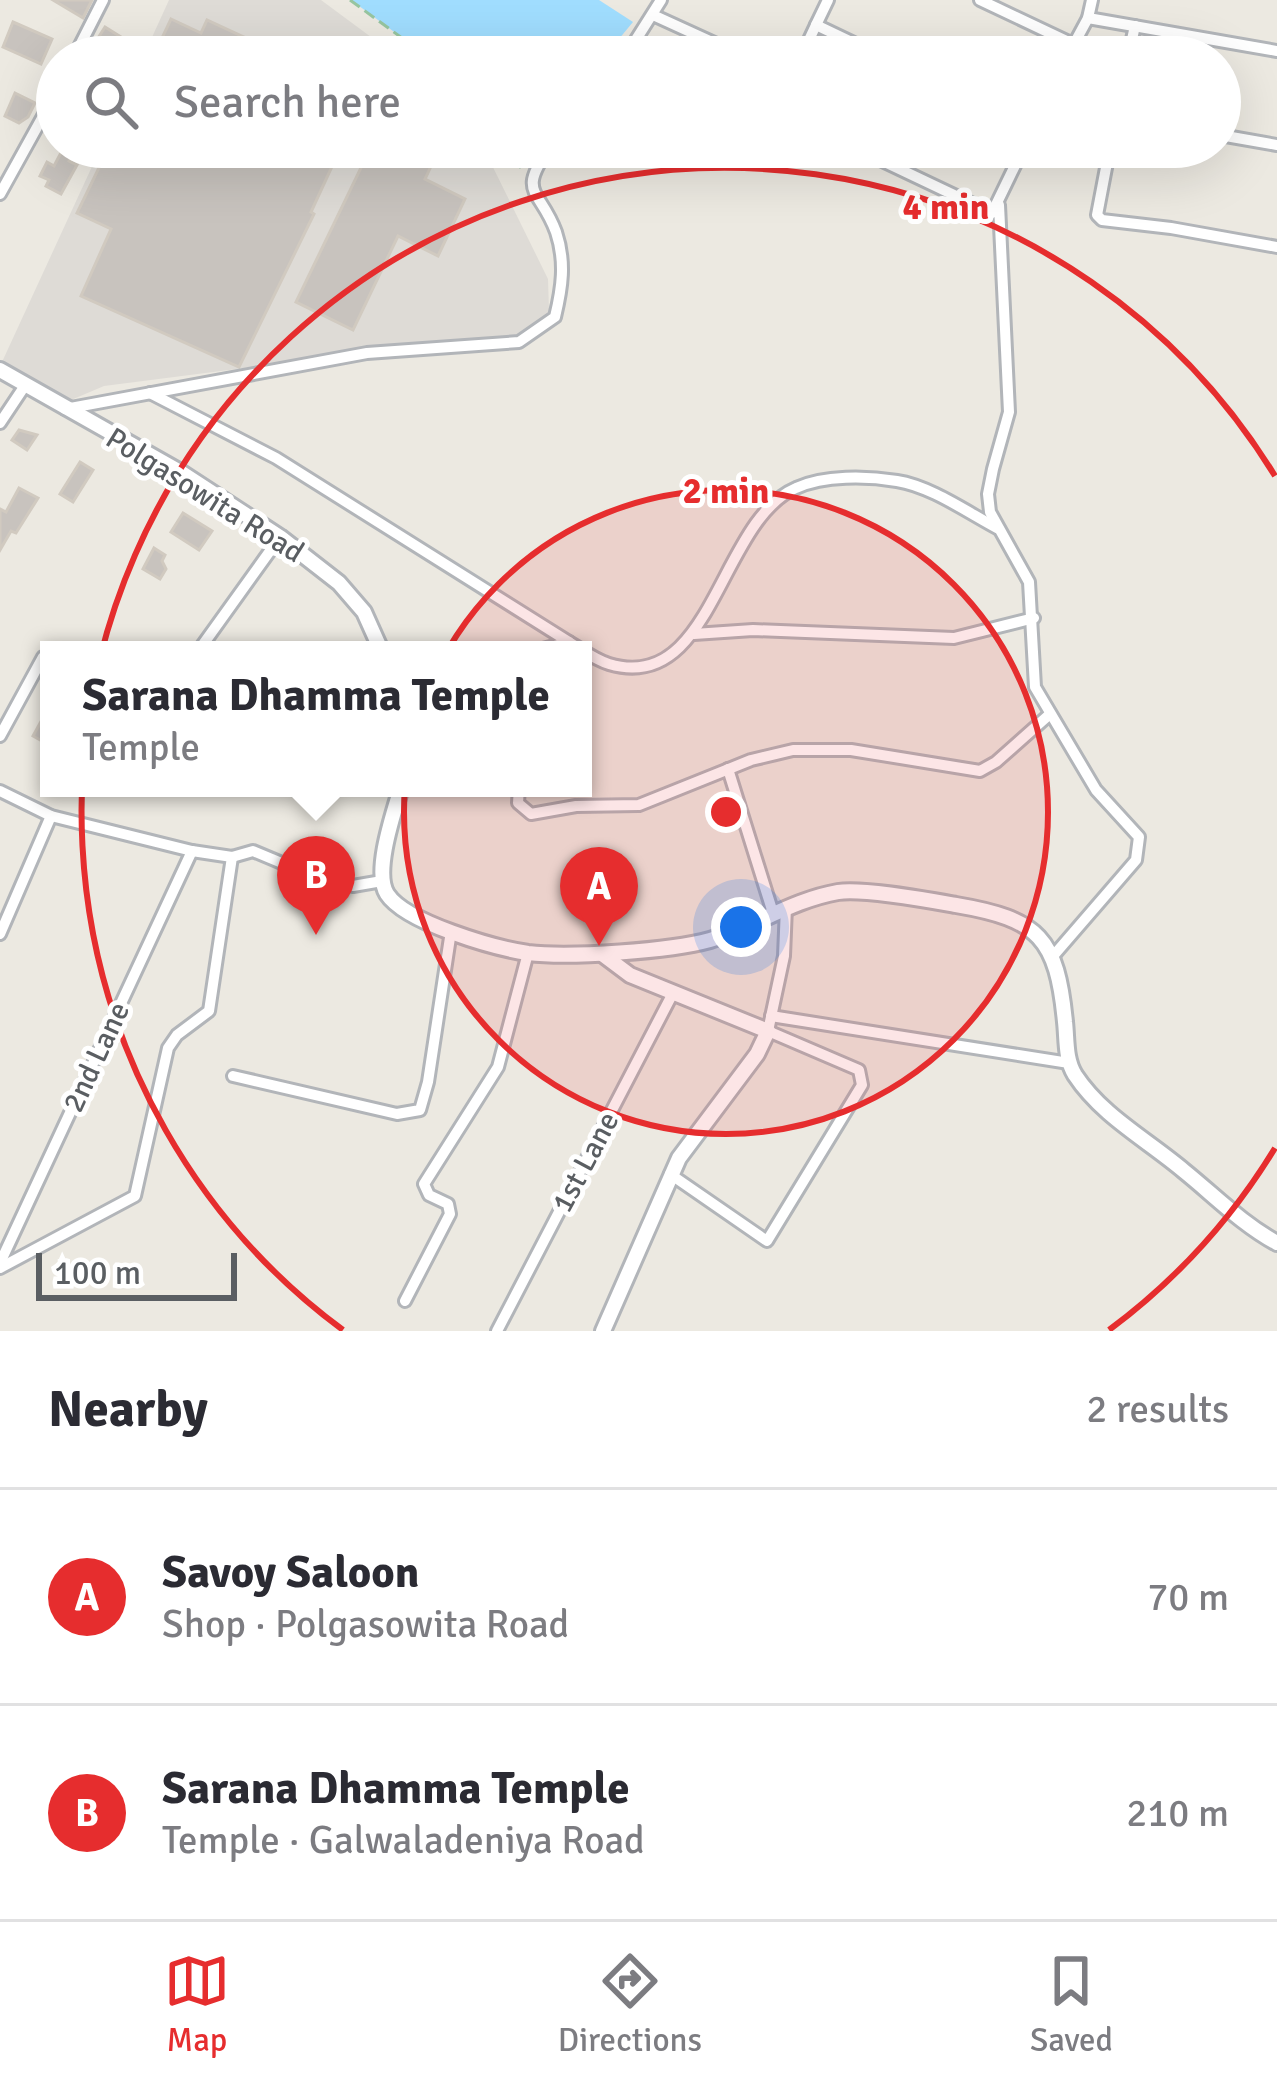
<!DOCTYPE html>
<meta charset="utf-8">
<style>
body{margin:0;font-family:Signika,sans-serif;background:#f2f2f3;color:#2b2b33}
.scale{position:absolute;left:36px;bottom:30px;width:201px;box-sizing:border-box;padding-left:12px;border:6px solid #5a5e62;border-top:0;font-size:33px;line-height:42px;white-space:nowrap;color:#5a5e62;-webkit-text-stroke:9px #fff;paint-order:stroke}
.you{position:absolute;left:741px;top:927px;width:42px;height:42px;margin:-30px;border:9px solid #fff;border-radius:50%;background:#1a73e8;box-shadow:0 0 0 18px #1a73e833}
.badge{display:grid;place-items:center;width:78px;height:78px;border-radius:50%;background:#e62d2e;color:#fff;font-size:39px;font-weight:700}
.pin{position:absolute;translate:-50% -99px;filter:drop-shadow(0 3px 6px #0008)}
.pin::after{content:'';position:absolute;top:63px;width:42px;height:36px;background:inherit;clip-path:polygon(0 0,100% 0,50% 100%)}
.popup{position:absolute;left:40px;top:641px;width:552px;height:156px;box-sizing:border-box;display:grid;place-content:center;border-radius:0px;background:#fff;filter:drop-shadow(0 3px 9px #0005);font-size:39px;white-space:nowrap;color:#7c7c81}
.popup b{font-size:45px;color:#2b2b33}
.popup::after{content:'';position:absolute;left:50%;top:100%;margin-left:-24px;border:24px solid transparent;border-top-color:#fff}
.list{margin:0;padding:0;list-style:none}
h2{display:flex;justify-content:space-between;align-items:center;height:156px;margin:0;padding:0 48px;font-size:51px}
h2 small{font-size:39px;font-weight:400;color:#7c7c81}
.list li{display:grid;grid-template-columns:78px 1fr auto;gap:36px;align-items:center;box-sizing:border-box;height:216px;padding:0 48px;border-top:3px solid #e1e1e2}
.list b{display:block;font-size:45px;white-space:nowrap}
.list p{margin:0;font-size:39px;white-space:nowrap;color:#7c7c81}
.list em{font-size:39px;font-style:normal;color:#7c7c81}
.icon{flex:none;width:66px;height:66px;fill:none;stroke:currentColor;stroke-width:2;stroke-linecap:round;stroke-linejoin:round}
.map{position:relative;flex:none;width:1277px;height:1331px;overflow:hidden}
.search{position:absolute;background:#fff;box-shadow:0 12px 48px #0002;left:36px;right:36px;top:36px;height:132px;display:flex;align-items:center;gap:30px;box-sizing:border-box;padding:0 42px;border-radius:66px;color:#7c7c81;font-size:45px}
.sheet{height:588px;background:#fff}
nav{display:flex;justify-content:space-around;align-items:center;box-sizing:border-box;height:168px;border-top:3px solid #e1e1e2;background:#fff;font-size:33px;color:#7c7c81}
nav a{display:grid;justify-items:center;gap:6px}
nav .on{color:#e62d2e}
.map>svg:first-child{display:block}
.industrial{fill:#dedbd6}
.water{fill:#a0ddfe}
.building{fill:#c8c3be;stroke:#d1cac0;stroke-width:3}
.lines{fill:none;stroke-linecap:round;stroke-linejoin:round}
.minor-casing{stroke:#b2b5b9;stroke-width:16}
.tertiary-casing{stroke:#b2b5b9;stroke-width:20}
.path{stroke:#97c5a0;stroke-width:3;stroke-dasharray:12 6;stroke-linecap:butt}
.minor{stroke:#fff;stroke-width:10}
.tertiary{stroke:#fff;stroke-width:14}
.ring{fill:none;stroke:#e62d2e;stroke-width:6}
.labels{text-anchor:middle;stroke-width:10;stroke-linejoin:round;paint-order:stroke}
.street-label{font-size:30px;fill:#5a5e62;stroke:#fff}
.centre{fill:#e62d2e;stroke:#fff;stroke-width:6}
.ring-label{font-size:36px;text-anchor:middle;font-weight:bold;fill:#e62d2e;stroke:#fff;stroke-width:10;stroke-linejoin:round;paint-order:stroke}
</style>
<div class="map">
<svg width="1277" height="1331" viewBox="0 0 1277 1331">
<rect width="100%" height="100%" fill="#ece9e1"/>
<g class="industrial">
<polygon points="169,0 321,0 398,57 143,57"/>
<polygon points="101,147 483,147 548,279 549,310 538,334 524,340 424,345 104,386 71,400 2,362"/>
</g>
<polygon class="water" points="351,0 599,0 633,22 604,57 428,57"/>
<g class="building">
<polygon points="53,0 92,0 83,18"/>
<polygon points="171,19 201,33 207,20 287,57 153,57"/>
<polygon points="13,22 52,39 41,64 3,47"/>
<polygon points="105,27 121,37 125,48 119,57 103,57 91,49"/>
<polygon points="15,93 35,103 28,117 19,123 5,116"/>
<polygon points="64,147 75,147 69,161 77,165 61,194 46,186 49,180 40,176 47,162 54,166"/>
<polygon points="109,147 341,147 311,212 314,214 239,367 81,296 111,229 77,213"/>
<polygon points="371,147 440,147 425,179 465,199 438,256 398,236 353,330 296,302"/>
<polygon points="19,430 37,435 27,450 12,440"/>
<polygon points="80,462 93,470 73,502 60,494"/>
<polygon points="19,488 38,498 16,533 11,531 0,550 0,509 6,512"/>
<polygon points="183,513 212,531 199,550 171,532"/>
<polygon points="154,548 165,555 162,561 166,569 160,579 143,569"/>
<polygon points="49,707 49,745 33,736"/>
</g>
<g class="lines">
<defs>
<g id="minor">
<polyline points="980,0 1073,44"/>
<polyline points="653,15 745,57"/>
<polyline points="1088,18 1277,51"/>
<polyline points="816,25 828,0"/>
<polyline points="74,57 103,0"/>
<polyline points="625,57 661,0"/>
<polyline points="801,57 816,25 883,57"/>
<polyline points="1067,57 1088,18 1092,0"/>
<polyline points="1128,57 1135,26"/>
<polyline points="1220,135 1277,145"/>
<polyline points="853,147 992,213 1024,147"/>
<polyline points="1110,147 1097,215 1102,220 1171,228 1277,247"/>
<polyline points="0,194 57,91"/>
<polyline points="999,205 1009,412 993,469 988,494 990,512 1029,582 1035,687 1096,790 1139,837 1136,860 1054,955"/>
<polyline points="150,393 276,458 569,642 539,650"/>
<path d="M65,409L367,353L519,342L555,317C562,288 566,262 556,232C540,188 516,195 550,147"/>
<polyline points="0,423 24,387"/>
<polyline points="694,634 753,630 954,638 1034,618"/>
<path d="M569,642C581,649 595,660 609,664C713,695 719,521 796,488C824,475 867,476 897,481C930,486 967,512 997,528"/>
<polyline points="199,650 280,537"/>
<polyline points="0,736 43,657"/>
<polyline points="728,769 773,913"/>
<polyline points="519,788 518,803 531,814 576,806 639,805 751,760 793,750 851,750 980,771 996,762 1050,714"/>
<polyline points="0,791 51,816 192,851 232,857 253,851 320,879 353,886 382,881"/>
<polyline points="0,934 51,816"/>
<polyline points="771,1016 1069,1063"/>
<polyline points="233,1076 397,1114 420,1110 428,1082 451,931"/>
<polyline points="670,1174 767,1241 862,1085 859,1070 768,1031 784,956 786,907"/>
<polyline points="0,1263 192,851"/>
<polyline points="0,1268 135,1196 168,1048 177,1035 209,1011 232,857"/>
<polyline points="405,1301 450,1214 448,1204 429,1195 424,1184 498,1067 528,953"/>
<polyline points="497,1331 673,993"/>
</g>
<g id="tertiary">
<polyline points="0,370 182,473 280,537 339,583 364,612 381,650"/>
<path d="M401,788C394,812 373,872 387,894C406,923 495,948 528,953C570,958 670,951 710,940C754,927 792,900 838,892C863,888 928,900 956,905C1039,919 1057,938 1065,1022C1067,1039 1065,1059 1075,1075C1102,1116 1146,1139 1184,1171C1215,1196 1242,1224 1277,1243"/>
<polyline points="602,954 630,975 768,1031 757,1054 679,1158 603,1331"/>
</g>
</defs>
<use href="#minor" class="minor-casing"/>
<use href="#tertiary" class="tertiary-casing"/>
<g class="path">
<polyline points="350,0 428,57"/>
<polyline points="510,147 521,168"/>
</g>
<use href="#minor" class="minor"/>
<use href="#tertiary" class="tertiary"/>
</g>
<circle cx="726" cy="812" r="322" fill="#e62d2e" fill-opacity=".12"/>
<g class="ring">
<circle cx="726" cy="812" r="322"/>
<path d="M1275 1148A644 644 0 0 1 1109 1330M343 1330A644 644 0 1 1 1275 476"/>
</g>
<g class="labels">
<g class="street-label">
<text transform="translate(205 495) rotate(32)" y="10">Polgasowita Road</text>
<text transform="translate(96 1057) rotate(-65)" y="10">2nd Lane</text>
<text transform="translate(585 1162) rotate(-62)" y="10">1st Lane</text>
</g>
</g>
<circle cx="726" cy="812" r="18" class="centre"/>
<g class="ring-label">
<text x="946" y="219">4 min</text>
<text x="726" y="503">2 min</text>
</g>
</svg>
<div class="scale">100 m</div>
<div class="you"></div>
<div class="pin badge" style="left:599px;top:946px">A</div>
<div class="pin badge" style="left:316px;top:935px">B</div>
<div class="popup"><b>Sarana Dhamma Temple</b>Temple</div>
<div class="search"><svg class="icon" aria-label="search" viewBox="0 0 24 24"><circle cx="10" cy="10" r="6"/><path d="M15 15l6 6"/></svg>Search here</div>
</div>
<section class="sheet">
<h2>Nearby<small>2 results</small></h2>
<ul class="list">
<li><span class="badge">A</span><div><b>Savoy Saloon</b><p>Shop · Polgasowita Road</p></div><em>70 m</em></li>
<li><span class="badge">B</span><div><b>Sarana Dhamma Temple</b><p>Temple · Galwaladeniya Road</p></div><em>210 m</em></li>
</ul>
</section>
<nav>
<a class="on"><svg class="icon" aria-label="map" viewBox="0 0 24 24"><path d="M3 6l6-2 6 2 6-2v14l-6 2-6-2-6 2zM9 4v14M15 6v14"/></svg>Map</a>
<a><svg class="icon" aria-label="directions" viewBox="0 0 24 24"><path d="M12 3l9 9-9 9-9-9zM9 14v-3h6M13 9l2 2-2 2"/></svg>Directions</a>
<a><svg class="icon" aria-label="saved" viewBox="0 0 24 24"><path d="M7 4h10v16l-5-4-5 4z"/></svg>Saved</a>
</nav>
